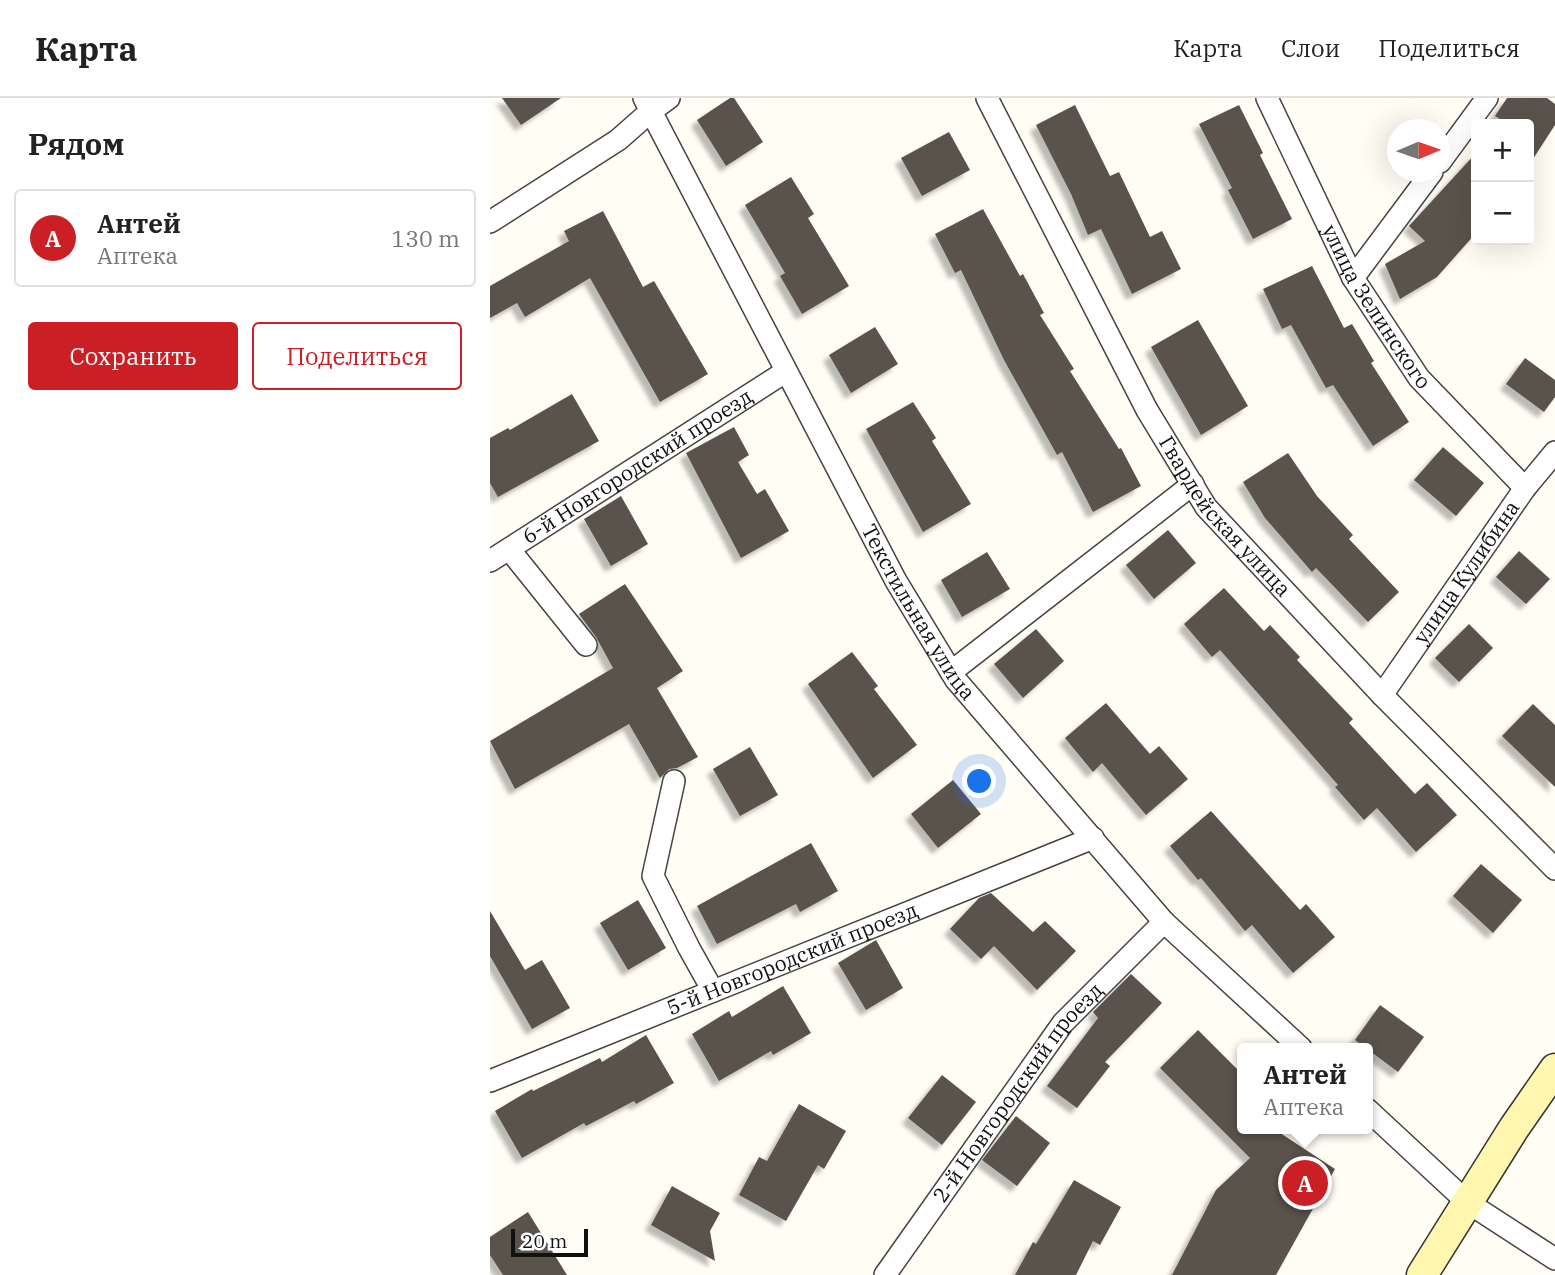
<!DOCTYPE html>
<html lang="ru">
<meta charset="utf-8">
<style>
body{margin:0;font-family:"IBM Plex Serif",serif;background:#f6f6f6;color:#222}
.controls{position:absolute;right:21px;top:21px;display:grid;overflow:hidden;border-radius:7px;box-shadow:0 7px 28px #0002}
.controls button{width:63px;height:63px;display:grid;place-items:center;padding:0;border:0;border-bottom:2px solid #e0e0e0;background:#fff;color:#222;font:35px sans-serif}
.compass{position:absolute;left:897px;top:21px;width:63px;height:63px;border-radius:50%;background:#fff;box-shadow:0 7px 28px #0002;rotate:88deg}
.scale{position:absolute;left:21px;bottom:18px;width:77px;box-sizing:border-box;padding-left:7px;border:4px solid #111;border-top:0;font-size:19px;line-height:24px;white-space:nowrap;color:#111;-webkit-text-stroke:5px #fff;paint-order:stroke}
.you{position:absolute;left:490px;top:684px;width:24px;height:24px;margin:-18px;border:5px solid #fff;border-radius:50%;background:#1a73e8;box-shadow:0 0 0 10px #1a73e833}
.badge{display:grid;place-items:center;width:46px;height:46px;border-radius:50%;background:#ca1f24;color:#fff;font-size:23px;font-weight:700}
.pin{position:absolute;translate:-50% -50%;border:4px solid #fff;box-shadow:0 2px 7px #0006}
.popup{position:absolute;left:747px;top:945px;width:136px;height:91px;box-sizing:border-box;display:grid;place-content:center;border-radius:7px;background:#fff;filter:drop-shadow(0 2px 5px #0005);font-size:23px;white-space:nowrap;color:#767676}
.popup b{font-size:26px;color:#222}
.popup::after{content:'';position:absolute;left:50%;top:100%;margin-left:-14px;border:14px solid transparent;border-top-color:#fff}
.list{margin:0;padding:0;list-style:none}
h2{display:flex;justify-content:space-between;align-items:center;height:91px;margin:0;padding:0 28px;font-size:30px}
h2 small{font-size:23px;font-weight:400;color:#767676}
.list li{display:grid;grid-template-columns:46px 1fr auto;gap:21px;align-items:center;box-sizing:border-box;height:98px;margin:0 14px 14px;padding:0 14px;border:2px solid #e0e0e0;border-radius:7px}
.list b{display:block;font-size:26px;white-space:nowrap}
.list p{margin:0;font-size:23px;white-space:nowrap;color:#767676}
.list em{font-size:23px;font-style:normal;color:#767676}
.actions{display:flex;gap:14px;padding:21px 28px}
.actions a{flex:1;padding:16px 0;border:2px solid #ca1f24;border-radius:7px;text-align:center;font-size:24px;color:#ca1f24}
.actions .main{background:#ca1f24;color:#fff}
.map{position:relative;flex:none;width:1065px;height:1177px;overflow:hidden}
header{display:flex;align-items:center;gap:42px;box-sizing:border-box;height:98px;padding:0 35px;background:#fff;border-bottom:2px solid #e0e0e0}
header strong{font-size:33px}
nav{display:flex;gap:38px;margin-inline-start:auto;font-size:24px}
main{display:flex}
aside{flex:1;background:#fff}
.map>svg:first-child{display:block}
.building{fill:#5a524c;filter:url(#shadow)}
.lines{fill:none;stroke-linecap:round;stroke-linejoin:round}
.street-casing{stroke:#444;stroke-width:24}
.secondary-casing{stroke:#333;stroke-width:33}
.street{stroke:#fff;stroke-width:21}
.secondary{stroke:#fff7af;stroke-width:30}
.labels{text-anchor:middle;stroke-width:7;stroke-linejoin:round;paint-order:stroke}
.street-label{font-size:21px;fill:#111;stroke:#fff}
</style>
<header>
<strong>Карта</strong>
<nav><a>Карта</a><a>Слои</a><a>Поделиться</a></nav>
</header>
<main>
<aside>
<h2>Рядом<small></small></h2>
<ul class="list">
<li><span class="badge">A</span><div><b>Антей</b><p>Аптека</p></div><em>130 m</em></li>
</ul>
<div class="actions"><a class="main">Сохранить</a><a>Поделиться</a></div>
</aside>
<div class="map">
<svg width="1065" height="1177" viewBox="0 0 1065 1177">
<defs>
<filter id="shadow"><feDropShadow dx="-6" dy="6" stdDeviation="2" flood-color="#0004"/></filter>
</defs>
<rect width="100%" height="100%" fill="#fffdf4"/>
<g class="building">
<polygon points="12,0 71,0 31,27"/>
<polygon points="240,0 244,0 273,44 236,68 207,22"/>
<polygon points="1017,0 1057,0 1065,6 1065,27 1039,67 1039,26 1018,26 1005,18"/>
<polygon points="585,7 620,78 629,74 660,139 672,133 691,171 642,196 611,131 598,137 581,96 546,27"/>
<polygon points="749,7 773,55 770,57 802,121 763,141 738,92 742,90 709,26"/>
<polygon points="459,34 480,72 432,98 411,60"/>
<polygon points="986,55 986,135 947,179 910,201 895,166 935,143 919,128"/>
<polygon points="301,79 324,116 318,120 359,188 312,216 290,178 295,175 255,107"/>
<polygon points="493,111 530,178 533,176 554,215 550,217 584,271 580,273 629,351 631,350 651,388 603,414 572,354 567,357 514,262 471,172 465,175 445,136"/>
<polygon points="113,113 153,189 164,183 218,276 170,304 100,180 35,219 27,205 0,220 0,188 79,143 74,133"/>
<polygon points="822,168 854,230 862,226 884,263 881,265 919,324 883,348 843,287 836,290 801,227 792,231 773,191"/>
<polygon points="708,222 758,308 711,337 661,249"/>
<polygon points="385,229 408,266 361,295 339,257"/>
<polygon points="1035,260 1065,282 1065,299 1054,314 1016,286"/>
<polygon points="82,296 109,343 8,399 0,385 0,340 18,330 20,332"/>
<polygon points="423,304 446,340 442,343 481,406 433,434 376,331"/>
<polygon points="244,329 259,357 248,364 267,396 275,391 299,433 251,460 196,355"/>
<polygon points="953,349 994,385 966,418 924,382"/>
<polygon points="798,355 827,398 863,437 859,441 909,494 878,524 826,470 822,474 775,420 753,384"/>
<polygon points="131,398 158,446 121,468 94,421"/>
<polygon points="678,432 706,465 664,501 636,467"/>
<polygon points="1029,453 1060,481 1036,506 1006,479"/>
<polygon points="497,454 520,491 472,519 451,482"/>
<polygon points="135,486 193,573 167,590 208,659 187,670 179,671 170,680 139,626 25,691 0,643 123,570 106,539 89,516"/>
<polygon points="734,490 774,533 780,527 810,559 807,562 863,621 859,625 925,696 937,685 967,717 926,754 887,710 874,722 845,689 848,687 730,552 722,559 694,526"/>
<polygon points="979,526 1003,550 969,584 945,560"/>
<polygon points="546,531 574,563 533,600 504,566"/>
<polygon points="362,554 388,588 384,591 427,647 383,680 318,586"/>
<polygon points="616,605 660,656 669,648 698,681 656,717 612,665 603,674 575,640"/>
<polygon points="1043,606 1065,627 1065,689 1012,638"/>
<polygon points="260,649 288,697 250,718 223,671"/>
<polygon points="463,682 491,716 448,750 421,716"/>
<polygon points="721,713 810,812 816,806 845,839 803,875 762,827 755,833 711,780 708,782 680,748"/>
<polygon points="321,745 348,793 310,814 306,806 227,846 207,808"/>
<polygon points="991,766 1032,802 1003,835 963,798"/>
<polygon points="501,795 543,834 555,823 586,853 547,892 504,848 491,861 460,831 489,800"/>
<polygon points="148,802 176,850 138,872 110,825"/>
<polygon points="0,813 35,872 52,862 80,910 42,931 0,858"/>
<polygon points="386,842 413,890 376,912 348,865"/>
<polygon points="641,876 672,905 615,964 620,968 587,1010 557,988 608,920 603,914"/>
<polygon points="293,888 321,935 283,957 281,953 229,983 202,936 239,913 242,919"/>
<polygon points="890,907 934,939 908,974 865,942"/>
<polygon points="708,932 752,976 752,1031 784,1031 845,1071 786,1177 682,1177 726,1092 760,1060 670,970"/>
<polygon points="156,937 184,985 146,1006 144,1003 96,1028 94,1025 32,1060 5,1013 42,991 43,993 110,960 112,964"/>
<polygon points="452,977 486,1004 452,1047 418,1020"/>
<polygon points="309,1006 356,1033 334,1071 328,1067 296,1123 249,1097 269,1059 277,1063"/>
<polygon points="526,1018 560,1045 527,1088 492,1062"/>
<polygon points="584,1082 631,1109 610,1147 603,1143 586,1177 525,1177 543,1144 546,1146"/>
<polygon points="182,1088 230,1115 220,1133 225,1163 161,1127"/>
<polygon points="38,1114 77,1177 13,1177 0,1157 0,1139"/>
</g>
<g class="lines">
<defs>
<g id="street">
<path id="s1" d="M154,0L406,483L466,582L674,824L811,950"/>
<path id="s2" d="M497,0L657,312L716,409L892,597L1065,771"/>
<path id="s3" d="M777,0L863,180L929,280L1035,390"/>
<polyline points="950,64 997,0"/>
<polyline points="0,124 128,42 161,13 179,0"/>
<polyline points="863,180 942,74"/>
<polyline points="19,451 96,547"/>
<path id="s4" d="M0,463L295,274"/>
<polyline points="461,574 703,386"/>
<path id="s5" d="M892,597L1035,390L1065,354"/>
<polyline points="184,683 163,778 199,850 223,893"/>
<path id="s6" d="M0,983L603,740"/>
<polyline points="878,1012 977,1104 1065,1161"/>
<path id="s7" d="M395,1177L573,925L674,824"/>
</g>
<polyline id="secondary" points="932,1177 1024,1030 1065,971"/>
</defs>
<use href="#street" class="street-casing"/>
<use href="#secondary" class="secondary-casing"/>
<use href="#street" class="street"/>
<use href="#secondary" class="secondary"/>
</g>
<g class="labels">
<g class="street-label">
<text dy="7" stroke="none"><textPath href="#s3" startOffset="236">улица Зелинского</textPath></text>
<text dy="7" stroke="none"><textPath href="#s4" startOffset="175">6-й Новгородский проезд</textPath></text>
<text dy="7" stroke="none"><textPath href="#s2" startOffset="483">Гвардейская улица</textPath></text>
<text dy="7" stroke="none"><textPath href="#s5" startOffset="149">улица Кулибина</textPath></text>
<text dy="7" stroke="none"><textPath href="#s1" startOffset="583">Текстильная улица</textPath></text>
<text dy="7" stroke="none"><textPath href="#s6" startOffset="326">5-й Новгородский проезд</textPath></text>
<text dy="7" stroke="none"><textPath href="#s7" startOffset="226">2-й Новгородский проезд</textPath></text>
</g>
</g>
</svg>
<div class="controls">
<button>+</button>
<button>−</button>
</div>
<svg class="compass" viewBox="-18 -18 36 36"><path d="M0-13l5 13h-10z" fill="#e53935"/><path d="M0 13l5-13h-10z" fill="#767676"/></svg>
<div class="scale">20 m</div>
<div class="you"></div>
<div class="pin badge" style="left:815px;top:1085px">A</div>
<div class="popup"><b>Антей</b>Аптека</div>
</div>
</main>
